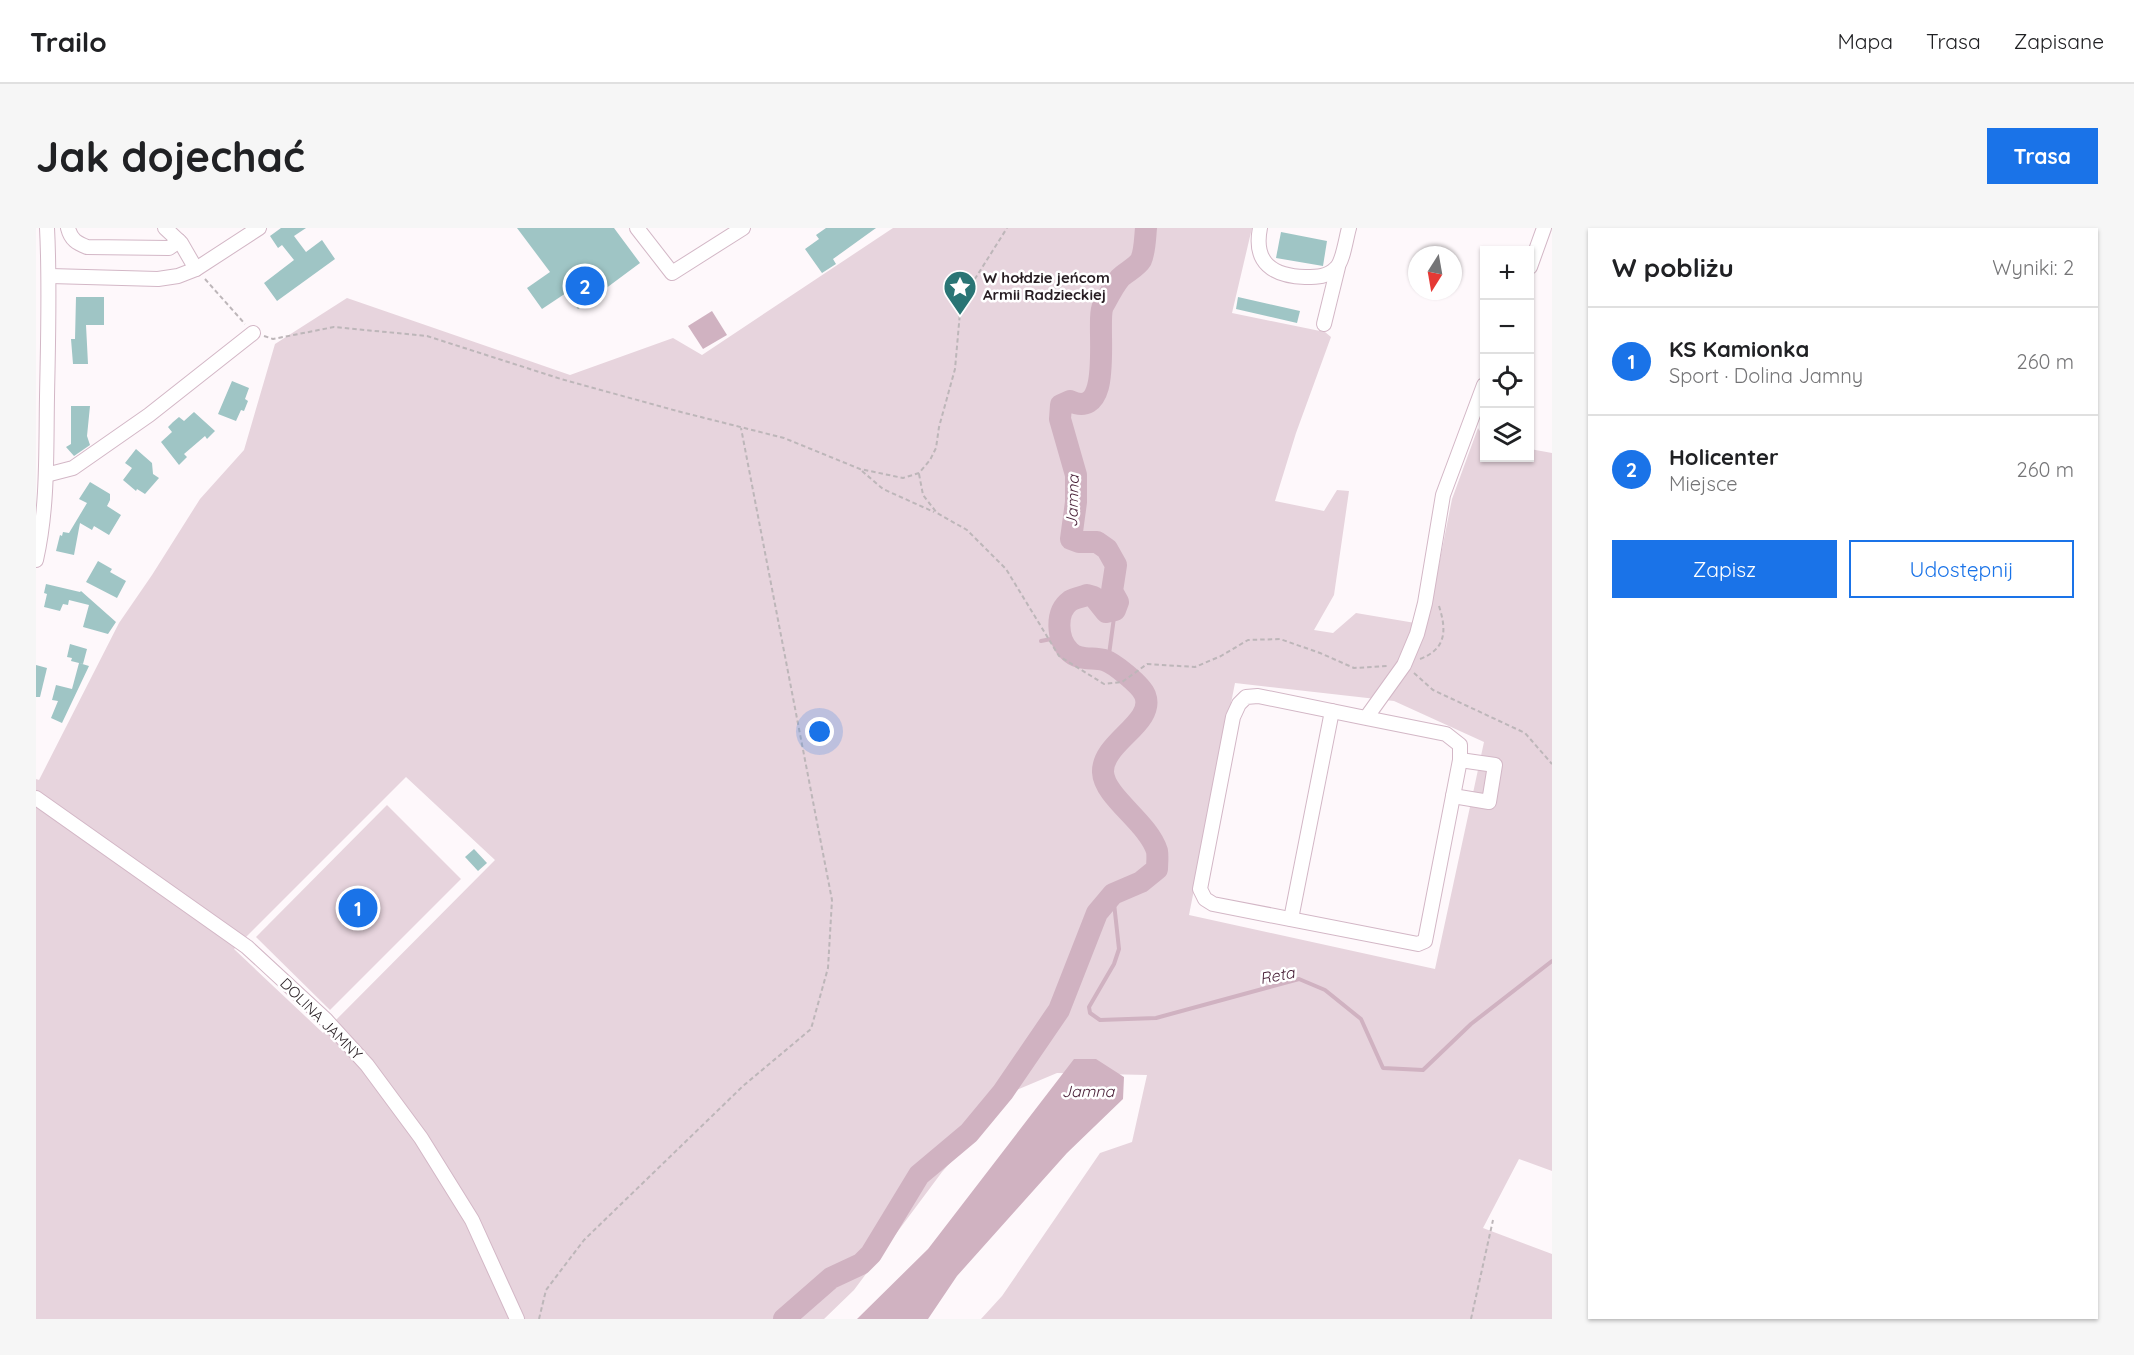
<!DOCTYPE html>
<html lang="pl">
<meta charset="utf-8">
<style>
body{margin:0;font-family:Quicksand,sans-serif;background:#f6f6f6;color:#202124}
.controls{position:absolute;right:18px;top:18px;display:grid;overflow:hidden;border-radius:0px;box-shadow:0 2px 4px #0004}
.controls button{width:54px;height:54px;display:grid;place-items:center;padding:0;border:0;border-bottom:2px solid #e0e0e0;background:#fff;color:#202124;font:30px sans-serif}
.compass{position:absolute;left:1372px;top:18px;width:54px;height:54px;border-radius:50%;background:#fff;box-shadow:0 2px 4px #0004;rotate:191deg}
.you{position:absolute;left:784px;top:504px;width:21px;height:21px;margin:-15px;border:4px solid #fff;border-radius:50%;background:#1a73e8;box-shadow:0 0 0 9px #1a73e833}
.badge{display:grid;place-items:center;width:39px;height:39px;border-radius:50%;background:#1a73e8;color:#fff;font-size:20px;font-weight:700}
.pin{position:absolute;translate:-50% -50%;border:3px solid #fff;box-shadow:0 2px 6px #0006}
.list{margin:0;padding:0;list-style:none}
h2{display:flex;justify-content:space-between;align-items:center;height:78px;margin:0;padding:0 24px;font-size:26px}
h2 small{font-size:20px;font-weight:400;color:#757577}
.list li{display:grid;grid-template-columns:39px 1fr auto;gap:18px;align-items:center;box-sizing:border-box;height:108px;padding:0 24px;border-top:2px solid #e0e0e0}
.list b{display:block;font-size:22px;white-space:nowrap}
.list p{margin:0;font-size:20px;white-space:nowrap;color:#757577}
.list em{font-size:20px;font-style:normal;color:#757577}
.actions{display:flex;gap:12px;padding:18px 24px}
.actions a{flex:1;padding:14px 0;border:2px solid #1a73e8;border-radius:0px;text-align:center;font-size:21px;color:#1a73e8}
.actions .main{background:#1a73e8;color:#fff}
.icon{flex:none;width:33px;height:33px;fill:none;stroke:currentColor;stroke-width:2;stroke-linecap:round;stroke-linejoin:round}
.map{position:relative;flex:none;width:1516px;height:1091px;overflow:hidden;border-radius:0px}
header{display:flex;align-items:center;gap:36px;box-sizing:border-box;height:84px;padding:0 30px;background:#fff;border-bottom:2px solid #e0e0e0}
header strong{font-size:28px}
nav{display:flex;gap:33px;margin-inline-start:auto;font-size:21px}
.intro{display:flex;align-items:center;justify-content:space-between;box-sizing:border-box;height:144px;padding:0 36px}
h1{margin:0;font-size:42px}
.button{padding:15px 27px;border-radius:0px;background:#1a73e8;color:#fff;font-size:21px;font-weight:700}
main{display:flex;gap:36px;padding:0 36px}
aside{flex:1;background:#fff;border-radius:0px;box-shadow:0 2px 4px #0004}
.map>svg:first-child{display:block}
.green{fill:#e7d4dd;fill-rule:evenodd}
.water{fill:#d0b2c1}
.lines{fill:none;stroke-linecap:round;stroke-linejoin:round}
.stream{stroke:#d0b2c1;stroke-width:4}
.river{stroke:#d0b2c1;stroke-width:22}
.building{fill:#9fc5c5}
.minor-casing{stroke:#d3b7c6;stroke-width:16}
.path{stroke:#bdb6b9;stroke-width:2;stroke-dasharray:4.5 3;stroke-linecap:butt}
.minor{stroke:#fff;stroke-width:14}
.labels{text-anchor:middle;stroke-width:5;stroke-linejoin:round;paint-order:stroke}
.poi-label{font-size:15px;font-weight:bold;fill:#271d22;stroke:#fff;text-anchor:start}
.street-label{font-size:15px;fill:#271d22;stroke:#fff}
.water-label{font-size:16px;font-style:italic;fill:#492038;stroke:#fff}
</style>
<header>
<strong>Trailo</strong>
<nav><a>Mapa</a><a>Trasa</a><a>Zapisane</a></nav>
</header>
<div class="intro"><h1>Jak dojechać</h1><a class="button">Trasa</a></div>
<main>
<div class="map">
<svg width="1516" height="1091" viewBox="0 0 1516 1091">
<rect width="100%" height="100%" fill="#fef8fb"/>
<g class="green">
<path d="M857,0H1216L1196,85L1289,104L1295,109L1260,205L1239,273L1288,283L1301,262L1313,263L1298,367L1278,402L1297,405L1320,385L1391,397L1416,271L1442,200L1448,210V230H1494V221L1516,225V943L1483,931L1447,1000L1516,1026V1091H945L966,1068L1064,925L1096,914L1111,847L1021,845L976,864L906,944L818,1062L788,1091H0V551L3,552L83,395L116,347L164,271L208,222L239,116L311,70L534,147L637,110L666,127ZM1199,455L1358,473L1448,514L1399,741L1153,687ZM370,549L459,632L287,805L198,721Z"/>
<polygon points="351,577 425,651 294,782 220,709"/>
</g>
<g class="water">
<polygon points="676,83 691,107 667,121 652,98"/>
<polygon points="1038,831 1060,831 1088,849 1087,871 1031,925 921,1048 892,1091 821,1091 892,1021"/>
</g>
<g class="lines">
<g class="stream">
<polyline points="1005,413 1025,409"/>
<polyline points="1072,434 1079,382"/>
<polyline points="1077,666 1083,721 1078,736 1053,779 1054,785 1064,792 1120,790 1263,751 1289,762 1325,791 1347,840 1387,842 1435,796 1516,733"/>
</g>
<path class="river" d="M748,1091L795,1050L825,1036L835,1026L883,947L933,905L967,864L1023,782L1061,685L1077,666L1105,654L1121,641C1121,636 1122,629 1121,623C1112,594 1068,569 1067,544C1066,514 1120,495 1109,467C1105,457 1078,435 1068,432C1056,429 1042,433 1033,423C1021,411 1019,384 1034,373C1039,370 1046,369 1051,367L1058,369L1070,384L1079,382L1082,374L1076,363L1080,337L1071,321L1061,314H1043L1035,311L1040,274V247L1024,191L1025,177L1034,173C1080,194 1059,94 1067,78C1072,69 1078,57 1084,50C1090,44 1101,39 1105,32C1109,23 1109,10 1110,0"/>
</g>
<g class="building">
<polygon points="245,0 270,0 258,8 270,24 286,12 299,31 241,73 228,55 258,32 246,17 242,20 234,8"/>
<polygon points="481,0 578,0 604,35 542,81 530,65 506,81 491,60 514,44"/>
<polygon points="790,0 840,0 797,31 800,36 786,45 769,21 783,11 780,7"/>
<polygon points="1245,4 1291,13 1287,38 1240,30"/>
<polygon points="40,69 68,69 68,97 50,97 52,136 37,136 35,111 39,111"/>
<polygon points="1202,69 1264,83 1261,95 1200,81"/>
<polygon points="196,153 213,160 209,171 212,173 208,183 205,182 200,193 182,186"/>
<polygon points="35,178 54,178 51,208 54,217 38,228 30,219 35,216"/>
<polygon points="158,184 179,203 171,211 169,208 148,226 151,229 143,237 125,214 136,204 132,199 137,194 143,189 148,193"/>
<polygon points="100,221 116,235 117,246 123,250 109,266 101,261 100,263 87,252 96,240 89,235"/>
<polygon points="54,254 74,266 74,272 71,278 85,287 73,307 58,298 56,302 44,295 38,327 20,323 24,307 26,308 27,304 33,305 51,275 43,271"/>
<polygon points="62,333 76,341 74,344 90,353 81,370 50,354"/>
<polygon points="10,356 44,364 45,363 80,394 72,406 47,399 53,377 33,372 32,377 27,376 24,383 8,379 11,366 8,365"/>
<polygon points="34,416 51,421 47,436 43,435 53,438 26,495 15,490 22,473 16,472 20,457 36,461 43,435 35,433 36,430 31,429"/>
<polygon points="0,437 11,440 4,469 0,469"/>
<polygon points="438,621 451,635 442,643 429,629"/>
</g>
<g class="lines">
<defs>
<g id="minor">
<path d="M32,0C35,12 41,15 51,19L133,20L143,13"/>
<polyline points="129,0 145,15 160,41"/>
<polyline points="601,0 636,45 707,0"/>
<path d="M1224,0C1217,35 1237,48 1269,49C1281,49 1292,49 1300,40C1307,34 1310,10 1313,0"/>
<polyline points="1494,39 1508,0"/>
<polyline points="14,48 122,51 142,48 160,41 223,0"/>
<polyline points="1288,96 1302,39"/>
<polyline points="10,247 37,240 113,187 217,105"/>
<path d="M0,332C12,279 10,223 11,169C12,112 14,56 11,0"/>
<polyline points="1330,490 1222,468 1210,469 1203,476 1197,489 1164,661 1169,671 1177,676 1382,716 1389,713 1424,532 1424,517 1410,506 1330,490 1368,437 1381,406 1389,375 1407,267 1448,157"/>
<polyline points="1417,568 1453,574 1459,537 1424,532"/>
<polyline points="0,570 211,719 290,792 331,837 385,910 436,992 481,1091"/>
<polyline points="1255,691 1296,483"/>
</g>
</defs>
<use href="#minor" class="minor-casing"/>
<g class="path">
<polyline points="169,51 209,96"/>
<polyline points="228,108 237,111 298,99 391,108 525,151 641,183 748,210 824,241 867,250 883,245 894,232 900,220 903,199 919,141 925,73 971,0"/>
<polyline points="826,243 847,261 898,284"/>
<polyline points="883,246 887,267 901,285 931,302 970,341 1023,428 1068,456 1086,454 1111,436 1159,439 1185,428 1212,412 1244,411 1284,425 1318,440 1352,438"/>
<path d="M1384,431C1410,421 1411,403 1403,378"/>
<polyline points="1378,445 1397,462 1489,505 1516,536"/>
<polyline points="503,1091 510,1062 548,1012 707,858 775,801 792,740 796,672 705,200"/>
<polyline points="1435,1091 1457,992"/>
</g>
<use href="#minor" class="minor"/>
</g>
<defs>
<symbol id="sight-pin" viewBox="-11 -11 22 30"><path d="M0 17L-7.5 6A9.5 9.5 0 1 1 7.5 6Z" fill="#2a7575" stroke="#fff"/><path d="M0-6L1.8-2.2L6-1.7L2.9 1.2L3.7 5.4L0 3.3L-3.7 5.4L-2.9 1.2L-6-1.7L-1.8-2.2Z" fill="#fff"/></symbol>
</defs>
<g fill-rule="evenodd">
<use href="#sight-pin" x="905" y="40" width="38" height="52"/>
</g>
<g class="labels">
<g class="poi-label">
<text x="947" y="55">W hołdzie jeńcom<tspan x="947" dy="17">Armii Radzieckiej</tspan></text>
</g>
<g class="street-label">
<text transform="translate(285 791) rotate(45)" y="5">DOLINA JAMNY</text>
</g>
<g class="water-label">
<text transform="translate(1036 273) rotate(-88)" y="6">Jamna</text>
<text transform="translate(1241 747) rotate(-11)" y="6">Reta</text>
<text x="1052" y="869">Jamna</text>
</g>
</g>
</svg>
<div class="controls">
<button>+</button>
<button>−</button>
<button><svg class="icon" aria-label="locate" viewBox="0 0 24 24"><circle cx="12" cy="12" r="6"/><path d="M12 2v4M12 18v4M2 12h4M18 12h4"/></svg></button>
<button><svg class="icon" aria-label="layers" viewBox="0 0 24 24"><path d="M12 4l9 5-9 5-9-5zM3 14l9 5 9-5"/></svg></button>
</div>
<svg class="compass" viewBox="-18 -18 36 36"><path d="M0-13l5 13h-10z" fill="#e53935"/><path d="M0 13l5-13h-10z" fill="#757577"/></svg>
<div class="you"></div>
<div class="pin badge" style="left:322px;top:680px">1</div>
<div class="pin badge" style="left:549px;top:58px">2</div>
</div>
<aside>
<h2>W pobliżu<small>Wyniki: 2</small></h2>
<ul class="list">
<li><span class="badge">1</span><div><b>KS Kamionka</b><p>Sport · Dolina Jamny</p></div><em>260 m</em></li>
<li><span class="badge">2</span><div><b>Holicenter</b><p>Miejsce</p></div><em>260 m</em></li>
</ul>
<div class="actions"><a class="main">Zapisz</a><a>Udostępnij</a></div>
</aside>
</main>
